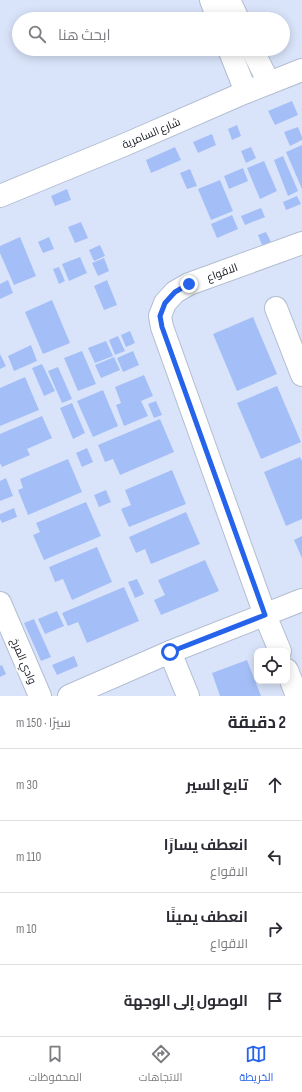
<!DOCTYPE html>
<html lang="ar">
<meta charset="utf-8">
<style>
body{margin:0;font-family:"Sofia Sans Condensed",Cairo,sans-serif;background:#f7f7f7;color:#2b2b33;direction:rtl}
.controls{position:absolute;right:12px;bottom:12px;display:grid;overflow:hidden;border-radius:8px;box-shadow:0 2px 10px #0003}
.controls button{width:36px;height:36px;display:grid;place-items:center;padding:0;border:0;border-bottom:1px solid #e1e1e2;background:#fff;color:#2b2b33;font:20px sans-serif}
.stop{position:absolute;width:12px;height:12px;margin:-9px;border:3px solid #2563eb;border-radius:50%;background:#fff}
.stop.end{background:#2563eb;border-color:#fff;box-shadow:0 1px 4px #0008}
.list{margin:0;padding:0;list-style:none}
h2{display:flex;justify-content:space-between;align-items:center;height:52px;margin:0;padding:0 16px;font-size:17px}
h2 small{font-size:13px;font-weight:400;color:#7c7c81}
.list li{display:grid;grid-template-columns:26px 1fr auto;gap:12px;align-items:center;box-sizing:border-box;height:72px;padding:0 16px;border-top:1px solid #e1e1e2}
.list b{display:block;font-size:15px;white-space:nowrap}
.list p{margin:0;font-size:13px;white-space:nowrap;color:#7c7c81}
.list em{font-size:13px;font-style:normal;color:#7c7c81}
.icon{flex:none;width:22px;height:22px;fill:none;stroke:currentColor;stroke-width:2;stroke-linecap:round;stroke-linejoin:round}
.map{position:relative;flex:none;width:302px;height:696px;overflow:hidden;direction:ltr}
.search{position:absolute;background:#fff;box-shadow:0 2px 10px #0003;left:12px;right:12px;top:12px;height:44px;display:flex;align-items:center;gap:10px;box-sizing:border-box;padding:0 14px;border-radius:22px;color:#7c7c81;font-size:15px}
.sheet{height:340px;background:#fff}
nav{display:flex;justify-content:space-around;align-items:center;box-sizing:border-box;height:56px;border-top:1px solid #e1e1e2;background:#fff;font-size:11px;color:#7c7c81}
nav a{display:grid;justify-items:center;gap:2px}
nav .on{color:#2563eb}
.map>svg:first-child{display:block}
.building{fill:#a4bff7}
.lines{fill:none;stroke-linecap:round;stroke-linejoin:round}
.street-casing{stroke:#b2bdd1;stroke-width:24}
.secondary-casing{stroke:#b2bdd1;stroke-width:24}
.street{stroke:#fff;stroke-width:22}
.secondary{stroke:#fff;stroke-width:22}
.route{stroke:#2563eb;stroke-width:5}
.labels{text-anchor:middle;stroke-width:4;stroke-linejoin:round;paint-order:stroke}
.street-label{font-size:11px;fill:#13161e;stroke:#fff}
</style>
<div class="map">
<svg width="302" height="696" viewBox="0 0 302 696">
<rect width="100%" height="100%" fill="#d9e4fa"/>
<g class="building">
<polygon points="292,101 298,115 275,125 268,111"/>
<polygon points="237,125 241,136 232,140 228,129"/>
<polygon points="298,127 302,137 302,140 290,146 284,132"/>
<polygon points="212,134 216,145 198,153 193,142"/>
<polygon points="302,145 302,189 286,152"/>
<polygon points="175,147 181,160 151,173 146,160"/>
<polygon points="251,147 256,158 246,163 241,151"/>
<polygon points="283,156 298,191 288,196 274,160"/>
<polygon points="264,161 277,191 260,199 247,168"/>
<polygon points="243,168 248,181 229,189 224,176"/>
<polygon points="190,169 197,186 187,189 180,173"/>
<polygon points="220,180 233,211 211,220 198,189"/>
<polygon points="67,189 71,200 55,206 51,196"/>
<polygon points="297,196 301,204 286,210 283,202"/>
<polygon points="261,208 265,217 245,225 241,216"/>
<polygon points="232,215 238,229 217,238 211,224"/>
<polygon points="81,222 88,238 75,243 68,227"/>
<polygon points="266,232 271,242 262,245 258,235"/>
<polygon points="20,237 36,276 14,285 0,253 0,246"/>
<polygon points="49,237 54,249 43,253 38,242"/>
<polygon points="100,245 105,256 94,261 89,250"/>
<polygon points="80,257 87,273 69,281 62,264"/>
<polygon points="104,258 109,271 98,276 92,263"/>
<polygon points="59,267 65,281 59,284 53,269"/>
<polygon points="8,280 13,293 0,299 0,284"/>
<polygon points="107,280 117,305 104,310 94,286"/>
<polygon points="52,300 70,343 43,354 25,312"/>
<polygon points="253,317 277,374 237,391 213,334"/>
<polygon points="130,331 135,343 126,347 121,335"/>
<polygon points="118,336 125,351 115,355 109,340"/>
<polygon points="106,341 113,356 95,363 88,348"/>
<polygon points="31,345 37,361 14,371 8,356"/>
<polygon points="82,351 96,384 78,391 64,358"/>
<polygon points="133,351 139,365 123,372 117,358"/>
<polygon points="0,354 6,366 0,369"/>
<polygon points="114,357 120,370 101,378 95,365"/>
<polygon points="42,364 55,391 44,396 32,368"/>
<polygon points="58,367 72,399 62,403 48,371"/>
<polygon points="144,375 153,396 141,401 148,416 124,426 116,405 121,403 115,387"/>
<polygon points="25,377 39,410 0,426 0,388"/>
<polygon points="277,386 301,442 261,459 237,403"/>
<polygon points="103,390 118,426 93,437 77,401"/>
<polygon points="156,401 162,415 154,418 148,404"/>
<polygon points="72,403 85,433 73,439 60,408"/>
<polygon points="42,416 52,438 27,449 30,455 2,467 0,463 0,434"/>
<polygon points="160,419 174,452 120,475 113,459 105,462 98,445"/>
<polygon points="87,448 93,462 82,467 76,453"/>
<polygon points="300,457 302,461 302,519 286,526 264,472"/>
<polygon points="68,459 82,492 28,515 18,490 23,488 20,479"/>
<polygon points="172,470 186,504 129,527 121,509 131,505 125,490"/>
<polygon points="6,478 13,496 0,501 0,481"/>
<polygon points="106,490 111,502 99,507 94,495"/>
<polygon points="86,502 101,536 44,560 33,535 40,532 36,523"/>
<polygon points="14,508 17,517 2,523 0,519 0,514"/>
<polygon points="186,512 200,544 151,564 145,549 136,553 129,537"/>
<polygon points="302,536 302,558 294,540"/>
<polygon points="97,547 112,582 72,600 63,579 55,582 49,567"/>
<polygon points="205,560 219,591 161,615 154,600 165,595 158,580"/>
<polygon points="137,579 144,594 135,598 128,582"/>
<polygon points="124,587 139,621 87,643 78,622 68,626 62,613"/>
<polygon points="57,611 64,626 45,634 38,619"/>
<polygon points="34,619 51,657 41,661 24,623"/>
<polygon points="74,656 78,666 57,675 52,665"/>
<polygon points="247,660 261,696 220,696 212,673"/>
<polygon points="2,665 6,674 0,677 0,666"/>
</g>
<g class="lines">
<defs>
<g id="street">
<polyline points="211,0 218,19"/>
<polyline points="229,0 238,19"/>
<polyline points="229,49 246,92"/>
<polyline points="252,49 269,83"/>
<polyline points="276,308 302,375"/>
<polyline points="0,603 40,696"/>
<polyline points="280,651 265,615 162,327 160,316 165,303 175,292 189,284 302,243"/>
<polyline points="170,652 188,696"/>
<polyline points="287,670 297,696"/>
<polyline points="69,696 170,652 302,600"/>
</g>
<polyline id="secondary" points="0,196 124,145 246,92 302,70"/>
</defs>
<use href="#street" class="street-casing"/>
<use href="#secondary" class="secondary-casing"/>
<use href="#street" class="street"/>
<use href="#secondary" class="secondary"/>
</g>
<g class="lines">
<polyline class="route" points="170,652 265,615 162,327 160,316 165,303 175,292 189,284"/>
</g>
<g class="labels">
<g class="street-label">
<text transform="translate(151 133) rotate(-23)" y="4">شارع السامرية</text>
<text transform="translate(222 272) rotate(-20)" y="4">الاقواع</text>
<text transform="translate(24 661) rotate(67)" y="4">وادي المرخ</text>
</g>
</g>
</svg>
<div class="controls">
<button><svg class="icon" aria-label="locate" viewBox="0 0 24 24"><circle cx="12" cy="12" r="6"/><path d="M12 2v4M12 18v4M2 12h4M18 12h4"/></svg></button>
</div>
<div class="stop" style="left:170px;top:652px"></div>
<div class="stop end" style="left:189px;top:284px"></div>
<div class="search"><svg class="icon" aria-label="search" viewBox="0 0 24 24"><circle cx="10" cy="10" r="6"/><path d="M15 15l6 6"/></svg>ابحث هنا</div>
</div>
<section class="sheet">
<h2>2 دقيقة<small>سيرًا · 150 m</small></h2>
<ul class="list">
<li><svg class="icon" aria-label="ahead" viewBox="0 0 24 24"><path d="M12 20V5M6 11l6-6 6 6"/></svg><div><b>تابع السير</b></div><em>30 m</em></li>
<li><svg class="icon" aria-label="left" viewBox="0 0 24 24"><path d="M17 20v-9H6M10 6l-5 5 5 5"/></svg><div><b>انعطف يسارًا</b><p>الاقواع</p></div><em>110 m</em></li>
<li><svg class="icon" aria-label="right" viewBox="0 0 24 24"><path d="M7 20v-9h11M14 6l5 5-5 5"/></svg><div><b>انعطف يمينًا</b><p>الاقواع</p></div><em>10 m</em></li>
<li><svg class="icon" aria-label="arrive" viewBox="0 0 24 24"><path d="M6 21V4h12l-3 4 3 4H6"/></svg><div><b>الوصول إلى الوجهة</b></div></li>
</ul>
</section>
<nav>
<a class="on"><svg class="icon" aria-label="map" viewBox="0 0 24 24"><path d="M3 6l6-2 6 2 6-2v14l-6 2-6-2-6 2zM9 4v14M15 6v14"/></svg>الخريطة</a>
<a><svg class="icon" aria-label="directions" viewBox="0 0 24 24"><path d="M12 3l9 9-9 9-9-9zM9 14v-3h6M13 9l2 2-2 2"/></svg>الاتجاهات</a>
<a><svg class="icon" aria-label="saved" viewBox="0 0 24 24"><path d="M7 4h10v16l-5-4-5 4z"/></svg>المحفوظات</a>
</nav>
